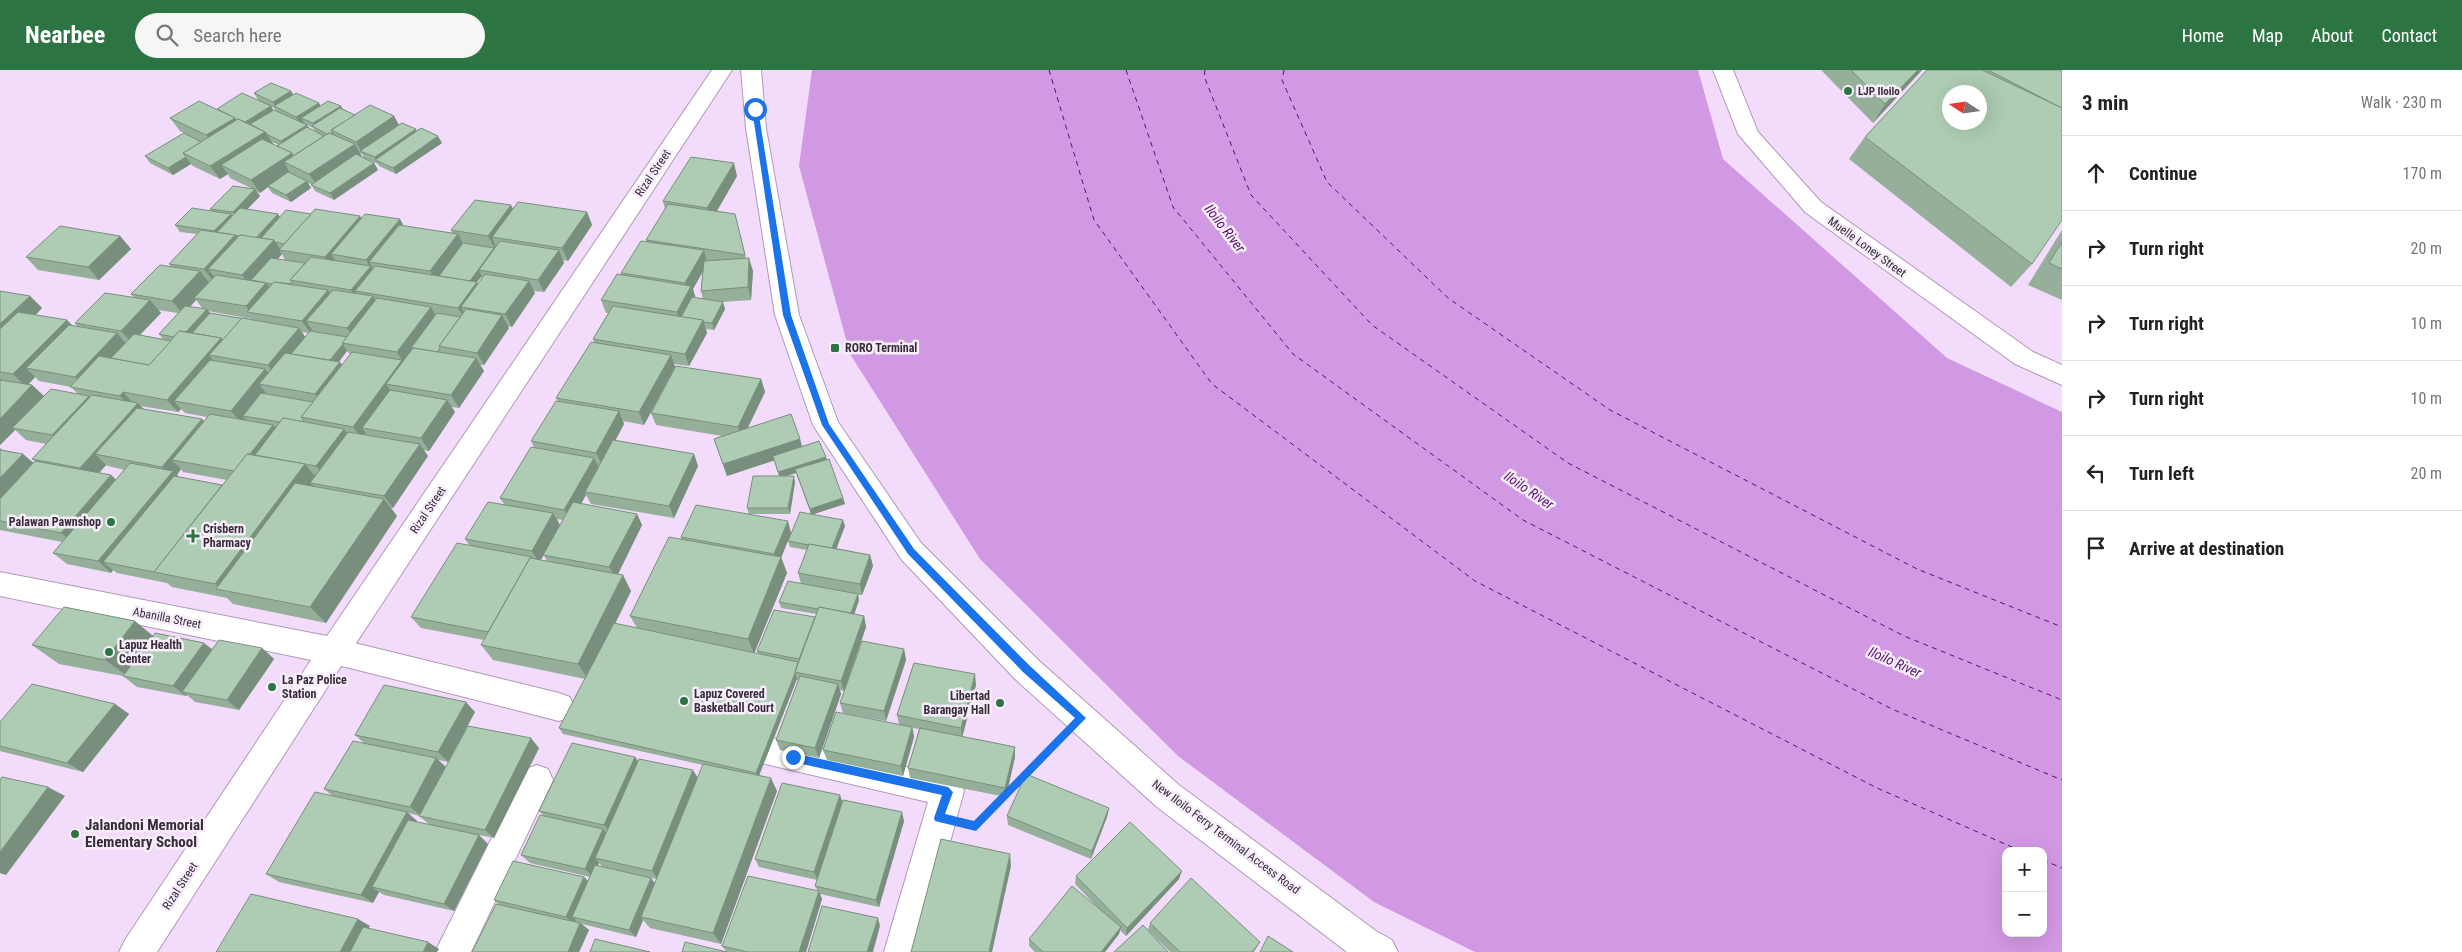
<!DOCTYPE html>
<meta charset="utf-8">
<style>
body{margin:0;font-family:"Roboto Condensed",sans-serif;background:#f6f6f6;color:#222}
.controls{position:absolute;right:15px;bottom:15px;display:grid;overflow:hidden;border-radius:10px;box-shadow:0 5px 20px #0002}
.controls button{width:45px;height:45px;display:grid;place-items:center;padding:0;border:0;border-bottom:1px solid #e0e0e0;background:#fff;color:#222;font:25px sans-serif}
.compass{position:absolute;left:1942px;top:15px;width:45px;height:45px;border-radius:50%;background:#fff;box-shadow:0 5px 20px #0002;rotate:282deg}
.stop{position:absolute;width:15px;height:15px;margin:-11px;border:4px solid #1a73e8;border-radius:50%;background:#fff}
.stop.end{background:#1a73e8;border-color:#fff;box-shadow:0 1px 5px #0008}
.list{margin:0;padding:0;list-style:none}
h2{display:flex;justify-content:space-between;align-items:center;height:65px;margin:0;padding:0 20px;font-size:21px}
h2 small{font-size:16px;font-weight:400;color:#767676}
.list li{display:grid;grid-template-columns:32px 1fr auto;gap:15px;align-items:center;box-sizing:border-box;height:75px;padding:0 20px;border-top:1px solid #e0e0e0}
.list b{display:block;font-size:19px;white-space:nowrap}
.list em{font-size:16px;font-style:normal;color:#767676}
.icon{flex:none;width:28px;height:28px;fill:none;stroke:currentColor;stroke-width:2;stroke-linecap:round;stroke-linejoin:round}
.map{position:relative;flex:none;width:2062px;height:882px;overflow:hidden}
header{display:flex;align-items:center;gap:30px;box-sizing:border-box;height:70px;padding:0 25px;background:#2c7543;color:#fff}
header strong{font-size:24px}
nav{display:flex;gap:28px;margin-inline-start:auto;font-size:18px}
.search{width:350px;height:45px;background:#f6f6f6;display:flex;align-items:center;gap:12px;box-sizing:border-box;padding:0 18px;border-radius:28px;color:#767676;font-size:19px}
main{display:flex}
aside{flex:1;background:#fff}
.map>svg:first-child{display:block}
.water{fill:#d198e3;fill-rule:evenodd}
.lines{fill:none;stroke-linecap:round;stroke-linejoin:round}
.ferry{stroke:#59116c;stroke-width:1;stroke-dasharray:5 4.5;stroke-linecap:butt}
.street-casing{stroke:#af99b7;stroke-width:2}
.secondary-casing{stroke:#af99b7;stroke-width:2}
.path{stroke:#97879d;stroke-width:4;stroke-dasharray:4.5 2.5;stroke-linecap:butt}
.street{fill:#fff;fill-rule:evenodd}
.secondary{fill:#fff;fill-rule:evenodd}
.wall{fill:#95af9a;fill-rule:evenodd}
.shaded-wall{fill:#798f7d}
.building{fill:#adccb3;stroke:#798f7d;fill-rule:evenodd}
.route{fill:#1a73e8}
.poi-dot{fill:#2c7543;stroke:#f8eefb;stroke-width:2}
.labels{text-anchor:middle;stroke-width:5;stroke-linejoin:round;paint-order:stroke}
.far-poi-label{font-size:11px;font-weight:bold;fill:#352c38;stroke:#f8eefb;text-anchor:start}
.street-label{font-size:12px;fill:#352c38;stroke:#f8eefb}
.poi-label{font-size:12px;font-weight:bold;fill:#352c38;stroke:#f8eefb;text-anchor:start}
.water-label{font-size:14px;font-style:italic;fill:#59116c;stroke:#f8eefb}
.near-poi-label{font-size:15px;font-weight:bold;fill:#352c38;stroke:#f8eefb;text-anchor:start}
</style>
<header>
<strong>Nearbee</strong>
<div class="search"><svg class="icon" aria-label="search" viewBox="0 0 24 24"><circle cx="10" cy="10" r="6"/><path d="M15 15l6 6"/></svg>Search here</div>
<nav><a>Home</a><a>Map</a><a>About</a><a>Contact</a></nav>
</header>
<main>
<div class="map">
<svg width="2062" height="882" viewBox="0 0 2062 882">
<rect width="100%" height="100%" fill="#f3dbfb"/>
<path class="water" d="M812,0H1698L1723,89L1947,288L2062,342V882H1475L1374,832L1178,686L980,489L850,284L799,96ZM2006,781H2043V863H2006Z"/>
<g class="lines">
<g class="ferry">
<polyline points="1049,0 1094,150 1212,314 1475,511 1877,718 2021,781"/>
<polyline points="1126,0 1173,137 1293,284 1523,450 1892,639 2062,710"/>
<polyline points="1205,0 1204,6 1251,125 1372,255 1568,393 1904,566 2062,630"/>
<polyline points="1284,0 1282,10 1327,112 1448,228 1610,340 1917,499 2062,557"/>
<polyline points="2043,790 2062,798"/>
</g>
<defs>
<g id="street">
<polygon points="334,568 559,623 570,627 574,637 570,647 559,651 334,594 323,590 319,581 323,572"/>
<polygon points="755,664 948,706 959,710 964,721 920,882 884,882 928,732 744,689 739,679 744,669"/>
<polygon points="537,695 548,699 553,710 471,882 435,882 526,699"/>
</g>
<g id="secondary">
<polygon points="712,0 732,0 345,590 157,882 119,882 125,870 311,590 0,526 0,502 327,566"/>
<polygon points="741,0 761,0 766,58 799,245 838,352 921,473 1037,589 1179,715 1376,861 1392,870 1398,882 1347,882 1157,737 1015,609 901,489 813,355 775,245 746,58"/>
<polygon points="1713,0 1733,0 1758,62 1821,132 2033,282 2062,295 2062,315 2015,294 1805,142 1738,64"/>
</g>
</defs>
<use href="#street" class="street-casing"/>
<use href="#secondary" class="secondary-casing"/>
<polyline class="path" points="978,754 1055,674"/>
<use href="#street" class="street"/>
<use href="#secondary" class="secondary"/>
</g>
<g class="wall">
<polygon points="1821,0 1922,0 1873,53"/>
<polygon points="1927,0 2062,0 2032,194 2011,217 1849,89 1865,67"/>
<path d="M291,21L293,25L319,33L320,36H341L343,39L355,45L394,46L399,55L417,61L442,73L396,104L379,96L378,94L364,88L362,84L360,83L362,87L374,93L378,100L334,130L315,121L311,114L308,113L311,118L291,132L272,123L268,117L260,123L257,121L260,126L247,139L278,144L280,147L311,144L362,148L403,156L452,163L451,160L511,135L513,139L587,142L592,155L568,191L563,190L564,193L544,222L533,221L535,223L512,257L508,256L509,258L484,295H480L484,301L459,338L452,337L455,342L429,381L423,380L428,386L393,438H391L397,446L326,553L233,534L227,528L172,517L167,513L117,503L113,500L111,503L67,494L53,483L62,472L0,460V378L3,380L23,384L33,393L35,391L32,389L46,374L26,370L15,360L0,375V221L30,226L42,238L36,245L67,250L73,256L78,257L75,253L134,228L131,224L171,196L169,194L197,164L180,162L175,155L211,141L210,139L251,118L230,108L228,104L220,109L193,96L191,94L173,105L150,93L145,86L184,63L180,61L170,48L217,39L271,36L273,40L276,41L274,38L258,30L254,23ZM307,55L313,58L315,61L309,58ZM272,72L279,75L277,76L274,75ZM282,184L285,190L278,189ZM482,206V207L478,214L477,212ZM196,230L203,239L190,237ZM158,240L178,243L159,264L163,269L140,265L161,243ZM208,241L252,249L254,250L210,243ZM302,262L308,263L305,267ZM347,281L350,284L342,295L339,292ZM35,307L39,311L71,317L77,323L44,326L32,315H28ZM140,336L178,342L181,339L185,343L207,347L204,351L202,349L144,339ZM106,395L108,396L125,400L116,410L111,405L99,403ZM181,399L183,402L227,410L222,415L179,407L177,405Z"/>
<path d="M737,106L717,141L735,144L746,188L753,201L751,230L722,232L725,239L714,260L706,259L707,263L689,296L674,294L675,297L644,355L623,351L624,354L615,371L694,384L698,396L674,448L591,434L586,425L581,434L637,444L642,455L618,504L631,521L615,554L637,558L630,546L681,469V467L791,463L781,487L787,503L754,583L758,584L757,581L815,548L816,544L781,538L779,532L801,513L798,503L807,480L790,477L788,471L811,444L796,403L786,406L795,412L790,444H749L747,438L779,406L774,390L727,406L714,369L722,366L656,355L651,343L761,309L765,322L748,358L800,369L802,377L826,389L843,428L845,434L813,444L845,456L836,478L870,485L873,496L862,525H858L859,530L854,544L864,546L866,557L844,621L840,620L841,624L819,688L780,680L776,670L798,611L797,609L759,706L777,721L721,874L650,858L643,850L636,867L582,854L589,860L579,882H472L498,834L494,830L584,807L588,811L590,807L530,793L521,785L543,745L539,741L635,687L638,692L698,708L703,695L563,664L559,658L585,609L493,590L481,575L484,570L421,558L411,547L470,476L465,469L504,434L500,428L534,377L531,371L558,331L556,328L594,272L593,269L608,243H606L601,230L622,205L621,203L646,172V170L665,139L663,131ZM703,202L701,221L703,229L695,228L693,219ZM557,449L563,450L560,455ZM544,485L547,491L541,490ZM599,793L603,797L656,809L655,813L598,796Z"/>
<polygon points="2062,160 2062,230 2028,215"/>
<polygon points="120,166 131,179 99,210 38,200 26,187"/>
<polygon points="153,566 212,579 262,578 274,589 239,640 195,632 187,625 186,626 137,617 123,606 59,594 32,575"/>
<polygon points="904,579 906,590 886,651 843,643 840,633"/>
<polygon points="976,615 962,667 1015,677 1015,687 1006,727 910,708 908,698 919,659 913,658 914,667 903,706 827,690 823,680 899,654 897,645"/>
<polygon points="115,634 129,644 83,702 0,681 0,652"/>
<path d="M475,642L448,692L438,690L446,697L539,678L494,768L479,765L488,774L454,841L384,825L379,822L373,833L279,812L266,804L334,727L324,719L364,673L355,665ZM408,743L420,746H419L430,755L416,752L417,751Z"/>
<polygon points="842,733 904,751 879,837 820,824 822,829 806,882 682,882 727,882 722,876 818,821 815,816 817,810 759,797 755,789"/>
<polygon points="1109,738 1107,747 1091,789 1008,755 1007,746"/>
<polygon points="1076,806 1179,809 1126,866 1120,860 1119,864 1105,882 1035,882 1029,876 1029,869 1099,839 1075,814"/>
<polygon points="1150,853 1260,872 1254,882 1170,882 1148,860"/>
</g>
<g class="shaded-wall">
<polygon points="1918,0 1922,0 1873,53 1885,34"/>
<polygon points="291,21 295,28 276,38 273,32"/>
<polygon points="319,33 323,40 301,48 304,52 300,54 296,47"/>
<polygon points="271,36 275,43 252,57 244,53"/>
<polygon points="341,36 345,43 316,58 313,53"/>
<polygon points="394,46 401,59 361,81 356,72"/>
<polygon points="235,48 244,61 215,78 206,65"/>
<polygon points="307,55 311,62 285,78 281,71"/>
<polygon points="416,59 419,66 376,90 375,87"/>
<polygon points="265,62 274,75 221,95 228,104 220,109 210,96"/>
<polygon points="438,66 442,73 396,104 393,98"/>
<polygon points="355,74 362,87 318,117 309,104"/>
<polygon points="292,83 300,96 284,92 290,103 269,117 268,116 268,117 260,123 251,110"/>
<polygon points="186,87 191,94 173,105 168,98"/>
<polygon points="374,93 378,100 334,130 330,123"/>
<polygon points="734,93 737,106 711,151 707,138"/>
<polygon points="307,111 311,118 291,132 286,125"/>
<polygon points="255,119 260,126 238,149 233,142"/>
<polygon points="511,135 517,148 492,167 496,177 495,179 488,166"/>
<polygon points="587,142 592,155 568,191 562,178"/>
<polygon points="231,144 236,150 219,168 214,161"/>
<polygon points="278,144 282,151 264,171 255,169"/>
<polygon points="360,146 368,159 331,184 338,195 333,200 325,187"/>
<polygon points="400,149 407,162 369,192 375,201 355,221 361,231 360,233 351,220 370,197 366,190"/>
<polygon points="458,164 465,177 437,214 430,201"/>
<polygon points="235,165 245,178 208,199 216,209 214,212 204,199"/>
<polygon points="120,166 131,179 99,210 88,197"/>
<polygon points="274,170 281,180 279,180 282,184 252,218 242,205"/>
<polygon points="494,178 497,184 479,200 482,206 477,212 484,225 461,237 467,248 465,250 458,238 467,214"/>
<polygon points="559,180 564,193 544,222 538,210"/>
<polygon points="704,180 707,193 693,219 696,229 681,255 677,242 688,222 685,213"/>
<polygon points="749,188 753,201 751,230 748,217"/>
<polygon points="200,201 210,214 194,228 196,230 183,244 172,231"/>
<polygon points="529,211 535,223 512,257 505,244"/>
<polygon points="266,213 276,226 250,243 246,236"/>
<polygon points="328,220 337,233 306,251 313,261 311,264 302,251"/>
<polygon points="30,226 42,238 0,280 0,254"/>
<polygon points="373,226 381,239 356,271 347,258"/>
<polygon points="150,230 161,243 132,273 121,261"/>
<polygon points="723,232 725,239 714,260 712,253"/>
<polygon points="431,237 438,250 411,278 414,283 405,295 397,282"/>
<polygon points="207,239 212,246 195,265 181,268"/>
<polygon points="502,245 509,258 484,295 477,283"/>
<polygon points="67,250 79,263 26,298 35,307 26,317 13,304"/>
<polygon points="703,250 707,263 689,296 685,284"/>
<polygon points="299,258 308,271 277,308 268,295"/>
<polygon points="117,263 128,276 87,320 75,307"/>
<polygon points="221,268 231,281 209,285 218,296 174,331 181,339 178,342 167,330"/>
<polygon points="343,274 347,281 333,299 328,293"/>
<polygon points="671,285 675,297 644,355 639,342"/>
<polygon points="476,288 484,301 459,338 451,325"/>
<polygon points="402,290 410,303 386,314 394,326 362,358 366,363 362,369 353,357"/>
<polygon points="340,292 348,304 324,336 315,324"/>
<polygon points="265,299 275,312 259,314 266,323 247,347 243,346 245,349 242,353 231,341"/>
<polygon points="761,309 765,322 742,369 738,357"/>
<polygon points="32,315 46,328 12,358 15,360 0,375 0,349"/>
<polygon points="123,322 135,335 132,338 120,326"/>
<polygon points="89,326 102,338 65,378 52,365"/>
<polygon points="447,330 455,342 429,381 421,368"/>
<polygon points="138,333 150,346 95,384 106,395 93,410 80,398"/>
<polygon points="619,341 624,354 602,395 596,383"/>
<polygon points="202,349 213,361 172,390 181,399 177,405 185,413 103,492 113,500 111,503 98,491 170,405 162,397"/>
<polygon points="273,355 283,367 236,401"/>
<polygon points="344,359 353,371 326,408 316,396"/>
<polygon points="800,369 803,381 727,406 723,394"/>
<polygon points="420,374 428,386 393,438 384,426"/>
<polygon points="23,384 37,396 0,435 0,408"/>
<polygon points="694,384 698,396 674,448 669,436"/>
<polygon points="826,387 827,393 780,408 778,402"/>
<polygon points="594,388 600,400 585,422 586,425 571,451 564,440"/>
<polygon points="305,394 319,411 310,413 315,418 222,520 215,514"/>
<polygon points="111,405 124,417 75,475 61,463"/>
<polygon points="794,406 795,412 790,444 788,438"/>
<polygon points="843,428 845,434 811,445 810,439"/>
<polygon points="384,429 397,446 326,553 310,537"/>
<polygon points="553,443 560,455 539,493 532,481"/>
<polygon points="637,444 642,455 616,508 609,497"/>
<polygon points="843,450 845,456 834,485 832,479"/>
<polygon points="788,451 791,463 778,496 774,484"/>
<polygon points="870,485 873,496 862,525 860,514"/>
<polygon points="781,487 787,503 754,584 748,569"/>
<polygon points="623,505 631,521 588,609 578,594"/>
<polygon points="858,524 859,530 852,551 850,545"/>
<polygon points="864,546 866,557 844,621 841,611"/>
<polygon points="135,551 158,570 130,608 105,590"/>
<polygon points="204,573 217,583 182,622 187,625 186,626 173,616"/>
<polygon points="262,578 274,589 239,640 227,630"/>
<polygon points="904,579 906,590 886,651 884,641"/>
<polygon points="795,603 797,609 758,708 756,703"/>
<polygon points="975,604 976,615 962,668 961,658"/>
<polygon points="838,614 841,624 819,688 815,678"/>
<polygon points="466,632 475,642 448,692 438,682"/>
<polygon points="115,634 129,644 83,702 67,693"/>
<polygon points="912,657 914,667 903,706 901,696"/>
<polygon points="531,668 539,678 494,768 485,760"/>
<polygon points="1015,677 1015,687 1006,727 1005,718"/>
<polygon points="635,687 642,696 611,764 604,755"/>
<polygon points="436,688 446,697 421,746 410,737"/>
<polygon points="693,700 699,710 658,809 652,801"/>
<polygon points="771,708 777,721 721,874 713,863"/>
<polygon points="48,717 65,726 6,805 0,803 0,782"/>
<polygon points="840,725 843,734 818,810 814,802"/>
<polygon points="1109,738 1107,747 1091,789 1092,781"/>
<polygon points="407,742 417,751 380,819 372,817 379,822 373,833 361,825"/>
<polygon points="902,742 904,751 879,837 876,830"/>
<polygon points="603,759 610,768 595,788 599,793 593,807 585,799"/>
<polygon points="479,765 488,774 454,841 444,834"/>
<polygon points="1010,784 1011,796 992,882 989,882"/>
<polygon points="1182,801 1179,809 1126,866 1127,858"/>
<polygon points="584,807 592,815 572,847 576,850 574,854 566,847"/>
<polygon points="651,808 657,816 641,847 643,850 636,867 629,860"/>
<polygon points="819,821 822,829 806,882 799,882"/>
<polygon points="878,848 880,856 873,882 867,882"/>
<polygon points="358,849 370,856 356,882 340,882"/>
<polygon points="580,853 589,860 579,882 568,882"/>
<polygon points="1121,857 1119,864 1105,882 1101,882"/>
<polygon points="428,872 439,879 437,882 423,882"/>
</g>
<g class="building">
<polygon points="1851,0 1918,0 1885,34"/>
<path d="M1927,0H1982L2062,38V150L2032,194L1865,67ZM1950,22H1980V52H1950Z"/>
<polygon points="1988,0 2062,0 2062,38 2056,35"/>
<polygon points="271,13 291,21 273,32 254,23"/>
<polygon points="242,23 271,36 245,52 238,49 237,50 235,48 217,39"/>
<polygon points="296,23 319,33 296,47 274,36"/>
<polygon points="199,31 235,48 206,65 170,48"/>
<polygon points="328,31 341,36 313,53 301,48"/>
<polygon points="370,35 394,46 356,72 331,60"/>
<polygon points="340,38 355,45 331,60 333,64 329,63 327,64 312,56"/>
<polygon points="274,40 307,55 281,71 268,65 265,62 250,54"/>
<polygon points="238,49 265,62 210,96 183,83"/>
<polygon points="402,53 416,59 375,87 360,81"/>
<polygon points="307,57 324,66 293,86 292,83 277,76"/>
<polygon points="421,58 438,66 393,98 375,90"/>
<polygon points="184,63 201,72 183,83 186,87 168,98 145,86"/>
<polygon points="329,63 355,74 309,104 284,92"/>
<polygon points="262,69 292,83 251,110 221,95"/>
<polygon points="356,84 374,93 330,123 311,115"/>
<polygon points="691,87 734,93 707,138 663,131"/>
<polygon points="288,102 307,111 286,125 268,116"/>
<polygon points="233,116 255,119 233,142 210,139"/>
<polygon points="475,130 511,135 488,166 451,160"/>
<polygon points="518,132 587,142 562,178 492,167"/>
<polygon points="668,134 735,144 745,185 646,170"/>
<polygon points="192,138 231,144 214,161 175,155"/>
<polygon points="240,138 278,144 256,168 240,165 239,166 217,162"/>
<polygon points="315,139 360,146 325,187 279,180"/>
<polygon points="286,140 311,144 284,174 275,172 274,170 261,168"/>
<polygon points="365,144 400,149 366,190 331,184"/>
<polygon points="399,155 458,164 430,201 369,192"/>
<polygon points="60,156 120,166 88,197 26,187"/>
<polygon points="201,160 235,165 204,199 169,194"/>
<polygon points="240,165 274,170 242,205 208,199"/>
<polygon points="500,171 559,180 538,210 479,200"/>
<polygon points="641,171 704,180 685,213 621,203"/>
<polygon points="2062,172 2062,199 2049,193"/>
<polygon points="463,173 494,178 470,211 439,206"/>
<polygon points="311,187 371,196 351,220 290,210"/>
<polygon points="271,188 305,193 290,210 293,214 292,214 274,212 272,214 251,210"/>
<polygon points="749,188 748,217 701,221 704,191"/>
<polygon points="160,195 200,201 172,231 131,224"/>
<polygon points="375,196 477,212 458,238 355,221"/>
<polygon points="485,204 529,211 505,244 461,237"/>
<polygon points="617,204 691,216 677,242 601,230"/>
<polygon points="216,205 266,213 246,236 194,228"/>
<polygon points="274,212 328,220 302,251 247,242"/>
<polygon points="333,220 373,226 347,258 306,251"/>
<polygon points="0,221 30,226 0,254"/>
<polygon points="105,223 150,230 121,261 75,253"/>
<polygon points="692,227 723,232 712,253 704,252 703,250 681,247"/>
<polygon points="377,228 431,237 397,282 342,273"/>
<polygon points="185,236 207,239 186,262 179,261 174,267 159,264"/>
<polygon points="613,236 703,250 685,284 593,269"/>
<polygon points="466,239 502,245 477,283 439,276"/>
<polygon points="18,242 67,250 13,304 0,302 0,259"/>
<polygon points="210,243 245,249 242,248 223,270 221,268 192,263"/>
<polygon points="437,243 460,247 439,276 440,278 438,282 413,278 411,278"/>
<polygon points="242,248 299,258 268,295 209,285"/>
<polygon points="69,255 117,263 75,307 26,298"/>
<polygon points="179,261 221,268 167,330 123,322 120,326 70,317 99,286 149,295"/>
<polygon points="310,261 347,267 342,273 343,274 330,290 291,284"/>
<polygon points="134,264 171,271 149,295 111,288"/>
<polygon points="591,272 671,285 639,342 556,328"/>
<polygon points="413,278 476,288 451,325 386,314"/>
<polygon points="352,282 402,290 353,357 301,347"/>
<polygon points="285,283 340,292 315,324 259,314"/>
<polygon points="210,290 265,299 231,341 174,331"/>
<polygon points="676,296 761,309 738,357 651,343"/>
<polygon points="0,310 32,315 0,349"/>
<polygon points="51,319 89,326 52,365 12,358"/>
<polygon points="390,320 447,330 421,368 362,358"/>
<polygon points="261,323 313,332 301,347 304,351 303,352 283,348 280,352 243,346"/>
<polygon points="92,325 138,333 80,398 32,389"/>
<polygon points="556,331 619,341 596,383 531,371"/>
<polygon points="137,338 202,349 162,397 95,384"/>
<polygon points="210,344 273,355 250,384 247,384 234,401 172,390"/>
<polygon points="791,344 800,369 723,394 714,369"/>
<polygon points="283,348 344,359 316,396 255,385"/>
<polygon points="348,362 420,374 384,426 310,413"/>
<polygon points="613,370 694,384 669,436 585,422"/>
<polygon points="819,371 826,387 778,402 773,386"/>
<polygon points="531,377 594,388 564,440 500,428"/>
<polygon points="0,380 23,384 0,408"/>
<polygon points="247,384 305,394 215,514 154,502"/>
<polygon points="829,389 843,428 810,439 795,399"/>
<polygon points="35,391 111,405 61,463 0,451 0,429"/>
<polygon points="130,393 173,401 98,491 53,483"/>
<polygon points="174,406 222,415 154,502 103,492"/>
<polygon points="753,406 794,406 788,438 747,438"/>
<polygon points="295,413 384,429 310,537 216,519"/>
<polygon points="488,432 553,443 532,481 465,469"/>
<polygon points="573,432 637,444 609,497 543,485"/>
<polygon points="696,435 788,451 774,484 681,467"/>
<polygon points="800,442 843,450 832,478 809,474 809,475 788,471"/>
<polygon points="669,467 781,487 748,569 630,546"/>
<polygon points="457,473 532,487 530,488 488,562 411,547"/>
<polygon points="809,474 870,485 860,514 798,503"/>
<polygon points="530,488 623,505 578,594 481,575"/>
<polygon points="788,511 858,524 851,543 819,537 818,539 779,532"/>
<polygon points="64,537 135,551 105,590 32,575"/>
<polygon points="819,537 864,546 841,611 795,602"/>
<polygon points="774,540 815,547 799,589 757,581"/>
<polygon points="614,553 798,592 795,602 795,603 756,703 559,658"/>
<polygon points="155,563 204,573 173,616 123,606"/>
<polygon points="219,570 262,578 227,630 182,622"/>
<polygon points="862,571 904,579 884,641 840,633"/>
<polygon points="914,593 975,604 961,658 897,645"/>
<polygon points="800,606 838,614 815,678 776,670"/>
<polygon points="32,614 115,634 67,693 0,676 0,652"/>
<polygon points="384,615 466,632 438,682 355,665"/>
<polygon points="836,642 912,657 901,696 823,680"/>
<polygon points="468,656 531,668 485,760 419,746"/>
<polygon points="920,658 1015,677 1005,718 908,698"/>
<polygon points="353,671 436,688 410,737 324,719"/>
<polygon points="572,673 635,687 604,755 539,741"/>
<polygon points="639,689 693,700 652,801 595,788"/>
<polygon points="703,694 771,708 713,863 641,847"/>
<polygon points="1026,704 1109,738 1092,781 1007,746"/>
<polygon points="2,707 48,717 0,782 0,710"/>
<polygon points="782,713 840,725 814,802 755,789"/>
<polygon points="315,722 407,742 361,825 266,804"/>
<polygon points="843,730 902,742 876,830 815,816"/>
<polygon points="540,745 603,759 585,799 521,785"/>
<polygon points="408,750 479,765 444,834 372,817"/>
<polygon points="1130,752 1182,801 1127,858 1076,806"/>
<polygon points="941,769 1010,784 989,882 911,882"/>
<polygon points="513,791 584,807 566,847 494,830"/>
<polygon points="595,795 651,808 629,860 572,847"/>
<polygon points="748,806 819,821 799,882 748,882 722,876"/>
<polygon points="1191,808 1260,872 1252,882 1180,882 1150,853"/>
<polygon points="1072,816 1121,857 1101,882 1043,882 1029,869"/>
<polygon points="251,824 358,849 340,882 216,882"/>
<polygon points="496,834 580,853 568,882 472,882"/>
<polygon points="822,836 878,848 867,882 808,882"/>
<polygon points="1143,855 1168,882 1114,882"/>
<polygon points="363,857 428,872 423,882 350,882"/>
<polygon points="1268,866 1293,882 1260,882"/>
<polygon points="595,869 650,882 590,882"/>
<polygon points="685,872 727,882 682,882"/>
</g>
<polygon class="route" points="755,37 758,39 791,245 829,354 914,479 1030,596 1086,648 976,761 935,751 934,748 942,725 793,692 789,687 793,683 948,717 953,722 945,744 974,751 1075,648 1023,602 908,484 822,355 783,245 752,39"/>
<g class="poi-dot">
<circle cx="1848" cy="21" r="5"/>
<rect x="830" y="273" width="10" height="10" rx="2.5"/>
<circle cx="111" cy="452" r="5"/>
<path d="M190.5 458.5h5v5h5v5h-5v5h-5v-5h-5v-5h5z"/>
<circle cx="109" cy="582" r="5"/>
<circle cx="272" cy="617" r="5"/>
<circle cx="684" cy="631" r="5"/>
<circle cx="1000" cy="633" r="5"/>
<circle cx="75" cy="764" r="5"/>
</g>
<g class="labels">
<g class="far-poi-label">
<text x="1858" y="25">LJP Iloilo</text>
</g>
<g class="street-label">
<text transform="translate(653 103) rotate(-56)" y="4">Rizal Street</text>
<text transform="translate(1867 177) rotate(36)" y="4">Muelle Loney Street</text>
<text transform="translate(428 440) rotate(-56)" y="4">Rizal Street</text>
<text transform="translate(167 548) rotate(11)" y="4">Abanilla Street</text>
<text transform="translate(1226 767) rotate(37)" y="4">New Iloilo Ferry Terminal Access Road</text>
<text transform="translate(180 816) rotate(-57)" y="4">Rizal Street</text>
</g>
<g class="poi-label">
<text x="845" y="282">RORO Terminal</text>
<text x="101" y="456" text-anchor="end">Palawan Pawnshop</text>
<text x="203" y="463">Crisbern<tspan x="203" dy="14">Pharmacy</tspan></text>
<text x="119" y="579">Lapuz Health<tspan x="119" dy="14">Center</tspan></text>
<text x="282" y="614">La Paz Police<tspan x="282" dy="14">Station</tspan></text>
<text x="694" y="628">Lapuz Covered<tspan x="694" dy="14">Basketball Court</tspan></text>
<text x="990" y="630" text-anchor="end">Libertad<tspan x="990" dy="14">Barangay Hall</tspan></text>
</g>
<g class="water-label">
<text transform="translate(1225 158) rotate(52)" y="5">Iloilo River</text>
<text transform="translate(1529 420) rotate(34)" y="5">Iloilo River</text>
<text transform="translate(1895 592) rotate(24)" y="5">Iloilo River</text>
</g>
<g class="near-poi-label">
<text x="85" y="760">Jalandoni Memorial<tspan x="85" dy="17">Elementary School</tspan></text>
</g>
</g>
</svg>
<div class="controls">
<button>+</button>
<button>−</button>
</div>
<svg class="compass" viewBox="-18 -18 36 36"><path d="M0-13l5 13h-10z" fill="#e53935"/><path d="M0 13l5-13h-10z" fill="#767676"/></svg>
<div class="stop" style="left:755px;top:39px"></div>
<div class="stop end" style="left:793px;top:687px"></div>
</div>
<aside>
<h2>3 min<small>Walk · 230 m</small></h2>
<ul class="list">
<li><svg class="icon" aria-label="ahead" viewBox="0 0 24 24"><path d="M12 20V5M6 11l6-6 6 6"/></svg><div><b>Continue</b></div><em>170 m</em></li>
<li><svg class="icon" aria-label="right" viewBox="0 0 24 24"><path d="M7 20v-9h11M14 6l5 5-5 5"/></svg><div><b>Turn right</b></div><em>20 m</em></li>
<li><svg class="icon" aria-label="right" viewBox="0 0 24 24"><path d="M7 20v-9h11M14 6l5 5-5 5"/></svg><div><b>Turn right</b></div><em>10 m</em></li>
<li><svg class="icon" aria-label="right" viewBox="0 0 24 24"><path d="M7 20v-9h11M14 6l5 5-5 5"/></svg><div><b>Turn right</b></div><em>10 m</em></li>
<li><svg class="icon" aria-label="left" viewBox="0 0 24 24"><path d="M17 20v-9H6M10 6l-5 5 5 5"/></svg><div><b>Turn left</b></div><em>20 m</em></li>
<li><svg class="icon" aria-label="arrive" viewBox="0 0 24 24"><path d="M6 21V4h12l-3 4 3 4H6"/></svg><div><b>Arrive at destination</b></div></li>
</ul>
</aside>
</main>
